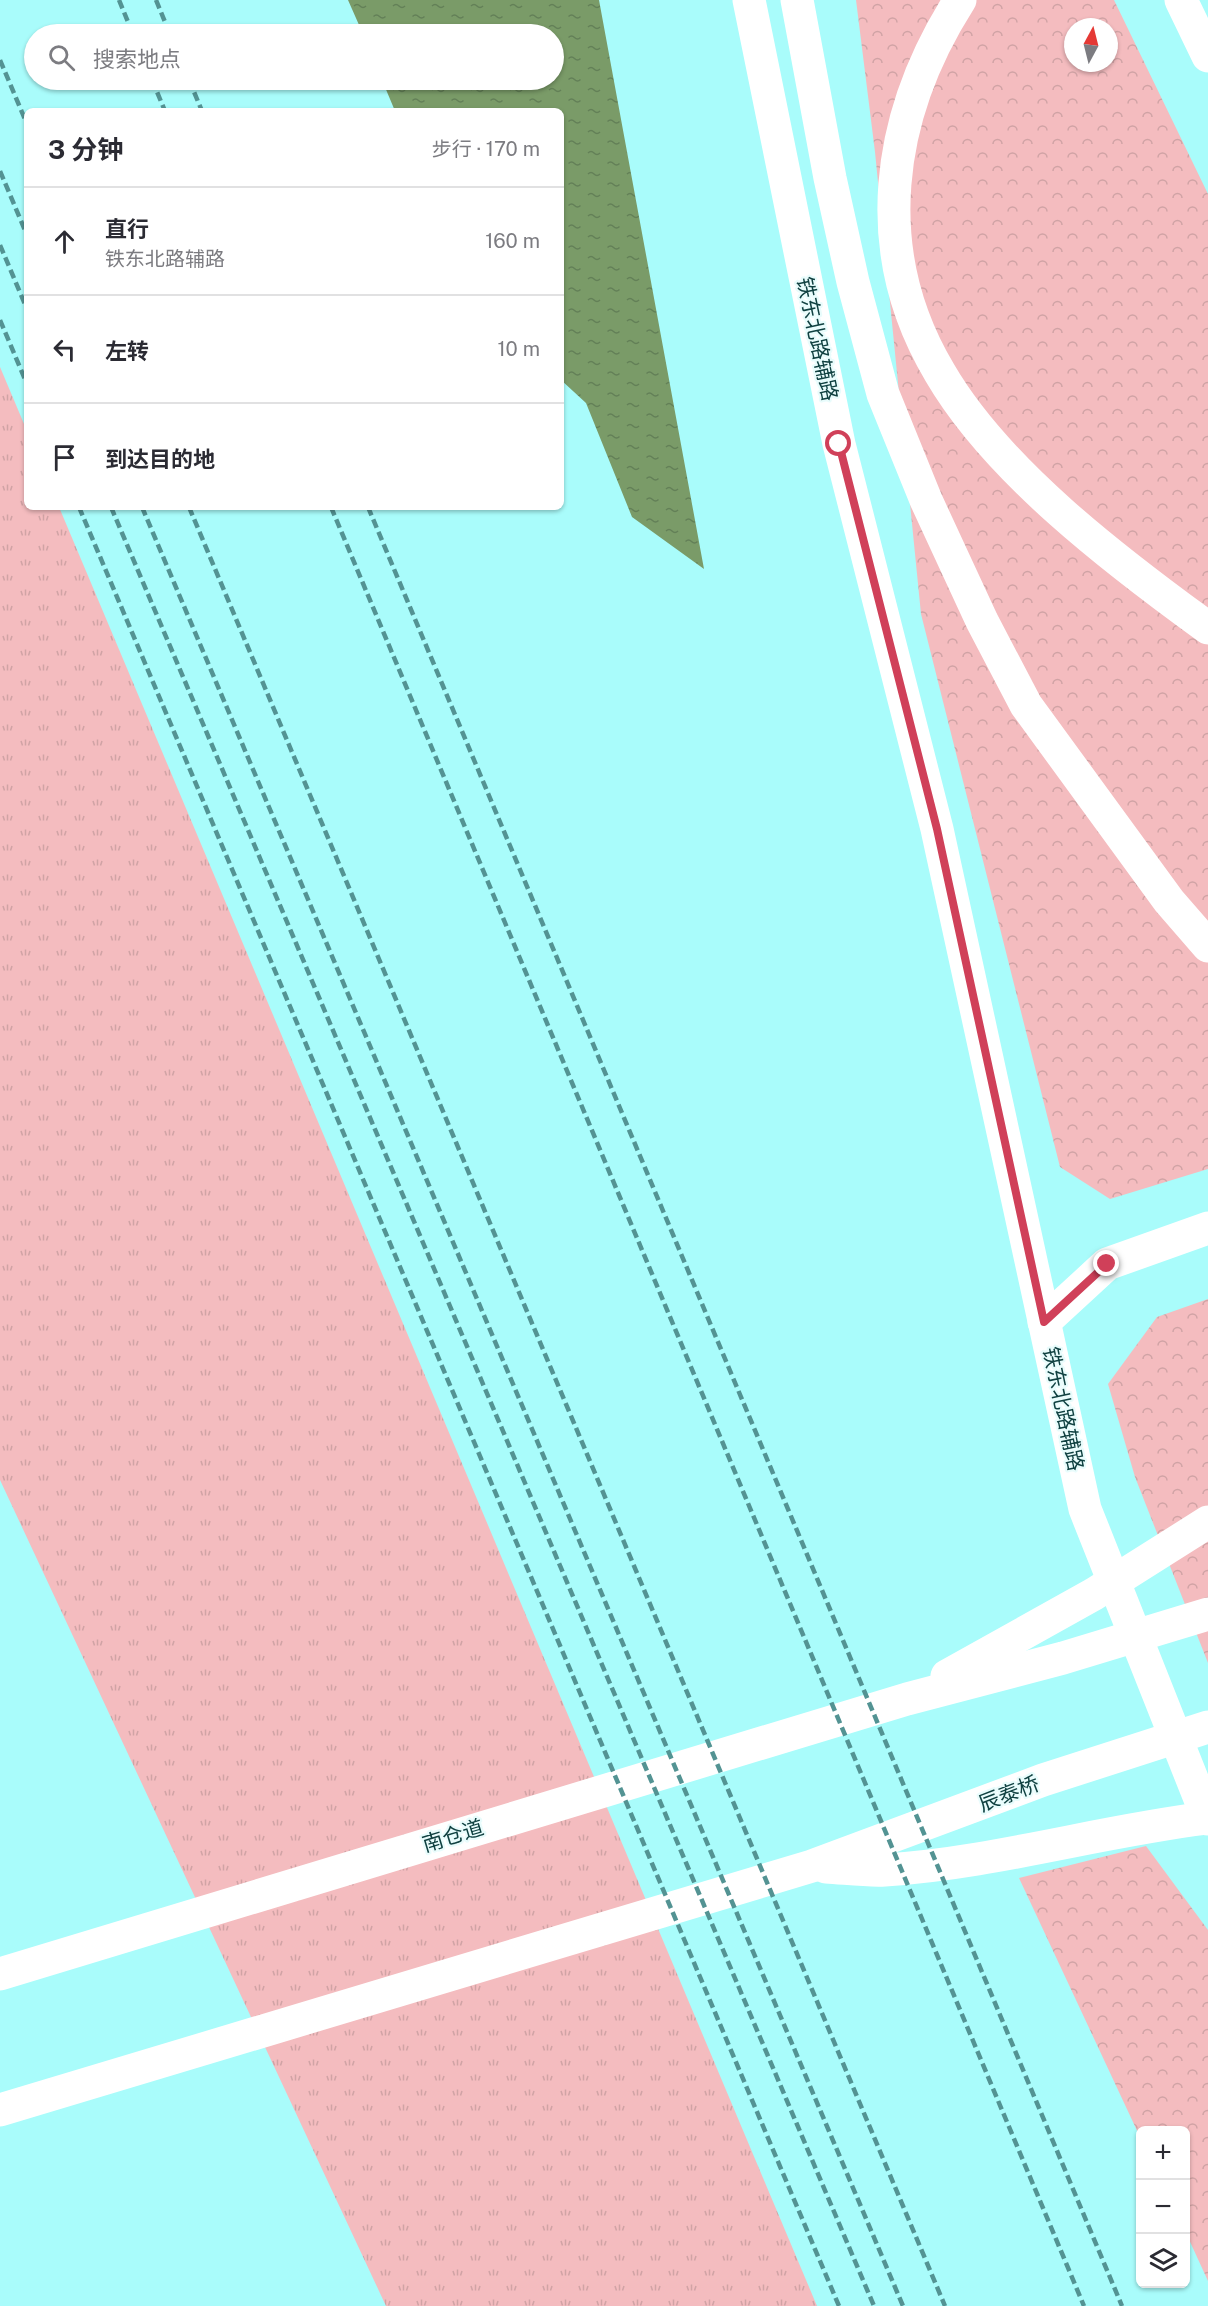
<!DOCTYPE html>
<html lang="zh">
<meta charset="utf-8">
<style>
body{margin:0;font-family:"Public Sans","Noto Sans SC",sans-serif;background:#f2f2f3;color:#2b2b33}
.controls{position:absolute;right:18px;bottom:18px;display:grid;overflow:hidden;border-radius:9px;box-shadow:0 2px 4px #0004}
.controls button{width:54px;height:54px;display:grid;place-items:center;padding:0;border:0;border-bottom:2px solid #e1e1e2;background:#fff;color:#2b2b33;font:30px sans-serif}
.compass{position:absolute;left:1064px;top:18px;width:54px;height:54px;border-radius:50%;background:#fff;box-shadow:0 2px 4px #0004;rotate:7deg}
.stop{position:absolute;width:18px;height:18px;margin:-14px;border:4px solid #d04059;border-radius:50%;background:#fff}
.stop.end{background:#d04059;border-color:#fff;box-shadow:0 2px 6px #0008}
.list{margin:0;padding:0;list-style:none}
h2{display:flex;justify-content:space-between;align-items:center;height:78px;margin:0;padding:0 24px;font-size:26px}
h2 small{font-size:20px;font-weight:400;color:#7c7c81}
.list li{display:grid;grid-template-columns:39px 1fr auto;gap:18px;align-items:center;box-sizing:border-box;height:108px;padding:0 24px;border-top:2px solid #e1e1e2}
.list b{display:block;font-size:22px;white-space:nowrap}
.list p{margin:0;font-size:20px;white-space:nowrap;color:#7c7c81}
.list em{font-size:20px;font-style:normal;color:#7c7c81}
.icon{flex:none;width:33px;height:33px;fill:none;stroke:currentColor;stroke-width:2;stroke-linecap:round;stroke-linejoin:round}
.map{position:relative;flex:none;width:1208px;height:2306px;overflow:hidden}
.search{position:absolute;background:#fff;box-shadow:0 2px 4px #0004;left:24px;top:24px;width:540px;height:66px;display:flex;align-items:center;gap:15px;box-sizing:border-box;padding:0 21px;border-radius:33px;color:#7c7c81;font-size:22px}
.panel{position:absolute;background:#fff;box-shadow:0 2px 4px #0004;left:24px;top:108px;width:540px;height:402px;border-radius:9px}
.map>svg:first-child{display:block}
.grass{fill:url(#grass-tufts)}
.forest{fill:url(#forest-crowns);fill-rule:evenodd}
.water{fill:url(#water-ripples)}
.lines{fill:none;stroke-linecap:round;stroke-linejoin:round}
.minor{stroke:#fff;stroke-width:33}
.highway{stroke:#fff;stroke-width:33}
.rail{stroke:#539393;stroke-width:4.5;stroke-dasharray:9 4.5;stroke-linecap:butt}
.route{stroke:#d04059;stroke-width:8}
.labels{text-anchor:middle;stroke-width:4.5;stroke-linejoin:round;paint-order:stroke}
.street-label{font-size:21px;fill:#104141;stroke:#e9fcfc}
</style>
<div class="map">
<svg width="1208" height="2306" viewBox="0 0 1208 2306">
<defs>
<pattern id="grass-tufts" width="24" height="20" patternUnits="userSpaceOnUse" patternTransform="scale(1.5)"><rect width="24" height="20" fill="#f4bcbf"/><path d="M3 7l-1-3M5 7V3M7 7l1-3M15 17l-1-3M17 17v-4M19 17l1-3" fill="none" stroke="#d0a3a5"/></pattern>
<pattern id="forest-crowns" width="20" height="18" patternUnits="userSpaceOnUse" patternTransform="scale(1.5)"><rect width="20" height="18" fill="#f4bcbf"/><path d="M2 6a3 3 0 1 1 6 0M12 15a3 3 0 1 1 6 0" fill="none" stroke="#d0a3a5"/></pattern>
<pattern id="water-ripples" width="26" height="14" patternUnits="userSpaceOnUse" patternTransform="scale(1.5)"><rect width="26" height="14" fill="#7a9b68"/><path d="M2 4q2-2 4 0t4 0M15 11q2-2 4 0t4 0" fill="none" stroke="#638057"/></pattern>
</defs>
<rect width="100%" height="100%" fill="#a9fcfb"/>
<polygon class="grass" points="0,367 27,431 27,507 59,507 817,2306 386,2306 0,1480"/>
<g class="forest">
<path d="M856,0H1114L1208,194V1169L1110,1199L1060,1167L921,614L875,152ZM1073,27H1109V63H1073Z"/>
<polygon points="1208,1299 1208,1663 1135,1477 1108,1384 1157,1317"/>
<polygon points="1146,1846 1208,1930 1208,2281 1186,2233 1186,2130 1140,2130 1140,2137 1019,1878"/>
</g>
<polygon class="water" points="348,0 599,0 704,569 632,517 586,403 561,380 561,111 395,111 382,80 554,80 554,34 363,34"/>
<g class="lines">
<g class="minor">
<polyline points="749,0 839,444 937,829 1085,1509 1208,1819"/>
<polyline points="1044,1322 1107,1264 1208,1228"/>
</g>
<g class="highway">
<polyline points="797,0 830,178 853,282 883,394 926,500 982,621 1026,705 1169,901 1208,946"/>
<path d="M960,0C886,116 867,251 940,373C997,471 1117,562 1208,628"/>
<polyline points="1181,0 1208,56"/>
<polyline points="947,1676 1094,1594 1208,1522"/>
<path d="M826,1867C845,1868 866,1871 885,1870C994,1863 1100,1831 1208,1818"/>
<polyline points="0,1974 907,1699 1063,1658 1208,1614"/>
<polyline points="0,2110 812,1866 1043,1780 1208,1727"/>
</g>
<g class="rail">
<polyline points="119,0 133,34"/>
<polyline points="156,0 170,34"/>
<polyline points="0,60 27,124"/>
<polyline points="152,80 165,111"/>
<polyline points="189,80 202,111"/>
<polyline points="0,171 27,235"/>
<polyline points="0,245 27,309"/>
<polyline points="0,320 27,384"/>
<polyline points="79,507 839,2306"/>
<polyline points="111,507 874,2306"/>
<polyline points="142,507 903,2306"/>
<polyline points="189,507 945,2306"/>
<polyline points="331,507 1084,2306"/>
<polyline points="368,507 1122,2306"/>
</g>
</g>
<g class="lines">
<polyline class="route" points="839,444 937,829 1044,1322 1107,1264"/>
</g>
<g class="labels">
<g class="street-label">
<text transform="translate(817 339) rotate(78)" y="7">铁东北路辅路</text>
<text transform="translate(1063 1409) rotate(78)" y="7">铁东北路辅路</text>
<text transform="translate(1009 1794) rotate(-21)" y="7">辰泰桥</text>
<text transform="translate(453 1836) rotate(-17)" y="7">南仓道</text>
</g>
</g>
</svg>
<div class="controls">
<button>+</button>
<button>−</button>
<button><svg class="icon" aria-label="layers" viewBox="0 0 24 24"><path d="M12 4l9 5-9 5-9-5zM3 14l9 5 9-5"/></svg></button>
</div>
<svg class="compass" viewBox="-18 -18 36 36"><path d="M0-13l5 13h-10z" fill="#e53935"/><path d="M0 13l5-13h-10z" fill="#7c7c81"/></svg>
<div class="stop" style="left:839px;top:444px"></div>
<div class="stop end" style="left:1107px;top:1264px"></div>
<div class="search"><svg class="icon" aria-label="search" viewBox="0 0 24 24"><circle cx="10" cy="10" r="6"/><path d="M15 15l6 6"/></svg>搜索地点</div>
<section class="panel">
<h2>3 分钟<small>步行 · 170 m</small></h2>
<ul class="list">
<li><svg class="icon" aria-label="ahead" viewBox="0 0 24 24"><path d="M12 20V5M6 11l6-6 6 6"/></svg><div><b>直行</b><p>铁东北路辅路</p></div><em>160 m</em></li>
<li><svg class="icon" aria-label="left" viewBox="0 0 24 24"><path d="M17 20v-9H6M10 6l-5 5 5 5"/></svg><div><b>左转</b></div><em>10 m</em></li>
<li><svg class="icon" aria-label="arrive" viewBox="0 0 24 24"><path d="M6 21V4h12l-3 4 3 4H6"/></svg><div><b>到达目的地</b></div></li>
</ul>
</section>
</div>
